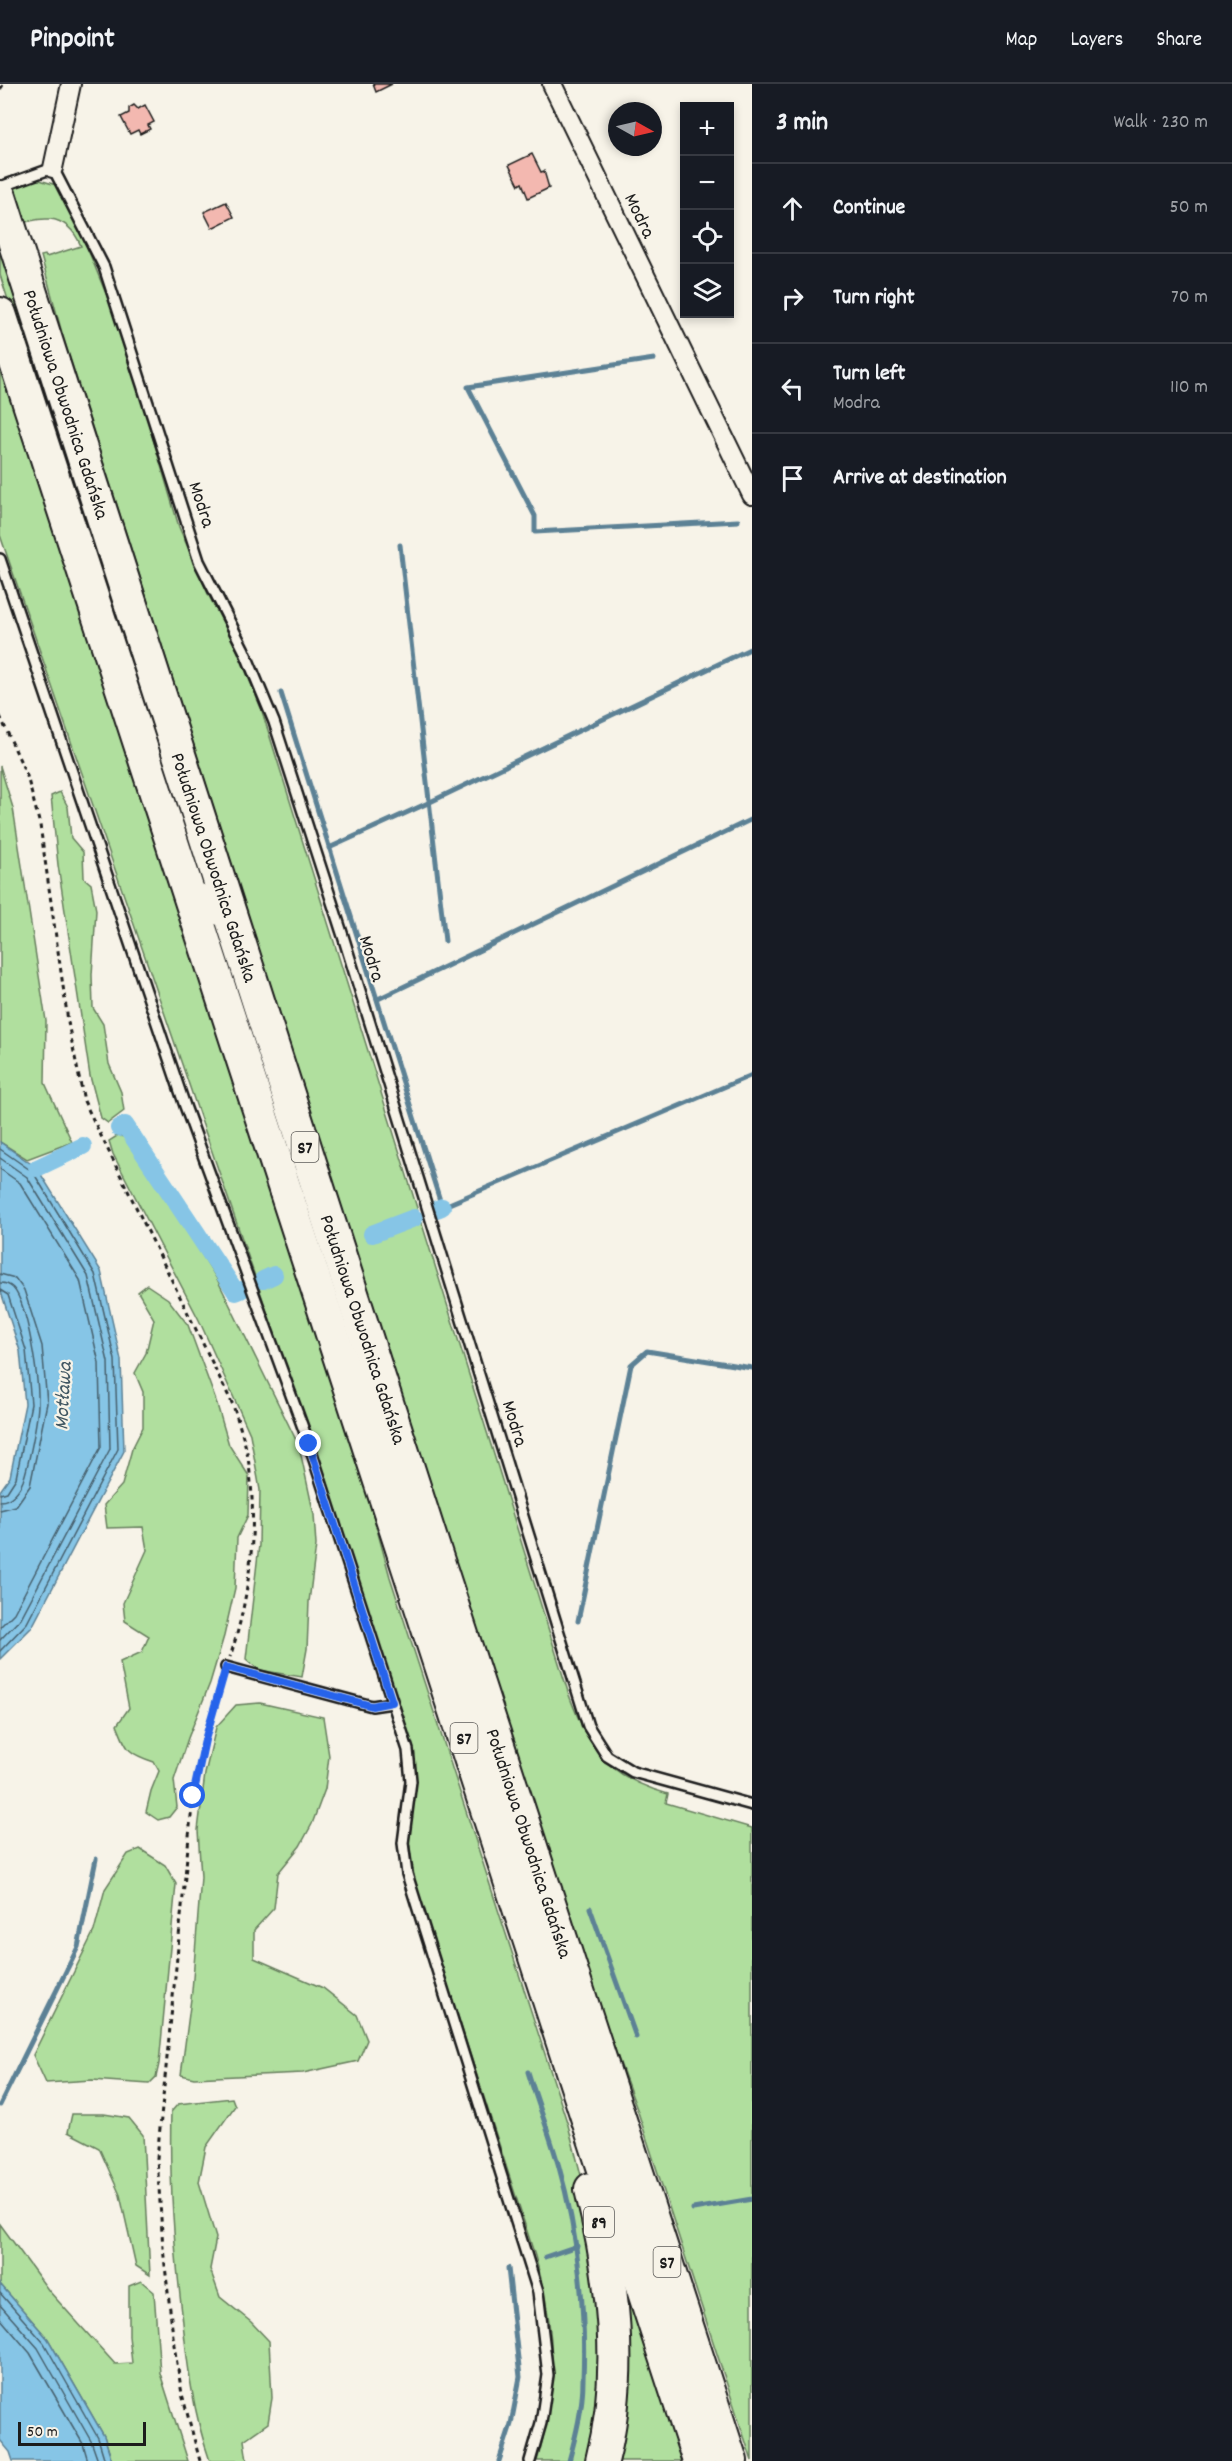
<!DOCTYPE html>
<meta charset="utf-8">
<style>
body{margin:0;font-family:Dekko,sans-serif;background:#20242c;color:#f1f3f6}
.controls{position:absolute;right:18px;top:18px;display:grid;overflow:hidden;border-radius:0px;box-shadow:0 3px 9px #0003}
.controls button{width:54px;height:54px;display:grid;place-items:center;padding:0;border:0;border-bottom:2px solid #363941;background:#171b24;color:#f1f3f6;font:30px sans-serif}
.compass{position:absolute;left:608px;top:18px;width:54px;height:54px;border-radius:50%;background:#171b24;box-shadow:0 3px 9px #0003;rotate:98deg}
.scale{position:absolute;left:18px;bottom:15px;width:128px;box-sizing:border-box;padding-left:6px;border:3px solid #1c1c1c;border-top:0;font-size:16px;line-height:21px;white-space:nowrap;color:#1c1c1c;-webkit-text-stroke:4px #f7f3e8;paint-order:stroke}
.stop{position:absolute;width:18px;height:18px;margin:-14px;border:4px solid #2563eb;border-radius:50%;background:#fff}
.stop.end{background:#2563eb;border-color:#fff;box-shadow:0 2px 6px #0008}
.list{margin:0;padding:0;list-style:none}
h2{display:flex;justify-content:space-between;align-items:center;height:78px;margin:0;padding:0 24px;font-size:26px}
h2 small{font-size:20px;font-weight:400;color:#9ea1a6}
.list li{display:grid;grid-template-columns:39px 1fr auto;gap:18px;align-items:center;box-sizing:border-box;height:90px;padding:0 24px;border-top:2px solid #363941}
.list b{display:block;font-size:22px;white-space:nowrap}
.list p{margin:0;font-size:20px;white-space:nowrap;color:#9ea1a6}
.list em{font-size:20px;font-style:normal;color:#9ea1a6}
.icon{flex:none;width:33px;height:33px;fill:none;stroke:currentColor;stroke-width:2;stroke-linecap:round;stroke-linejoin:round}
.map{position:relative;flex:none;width:752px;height:2377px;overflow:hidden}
header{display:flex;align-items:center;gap:36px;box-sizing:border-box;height:84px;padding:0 30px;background:#171b24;border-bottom:2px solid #363941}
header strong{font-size:28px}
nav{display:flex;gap:33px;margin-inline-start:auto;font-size:21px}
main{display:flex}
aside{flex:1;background:#171b24}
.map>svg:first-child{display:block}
.green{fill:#b0df9e;stroke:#667e5d;stroke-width:1.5}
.water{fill:#86c5e6;stroke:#5c8195;stroke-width:1.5}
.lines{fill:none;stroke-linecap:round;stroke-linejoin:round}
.shore{stroke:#46606d;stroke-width:1.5}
.stream{stroke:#5c8195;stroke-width:5}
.canal{stroke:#86c5e6;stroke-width:18}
.building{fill:#f3b8b0;stroke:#1c1c1c;stroke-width:1.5}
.service-casing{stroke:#1c1c1c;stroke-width:14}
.minor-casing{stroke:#1c1c1c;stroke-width:22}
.motorway-casing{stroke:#1c1c1c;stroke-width:36}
.path{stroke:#1c1c1c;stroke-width:3;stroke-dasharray:4.5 4.5;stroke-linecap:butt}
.service{stroke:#f7f3e8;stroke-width:9}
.minor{stroke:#f7f3e8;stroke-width:18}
.motorway{stroke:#f7f3e8;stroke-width:32}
.route{stroke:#2563eb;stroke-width:8}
.labels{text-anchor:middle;stroke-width:4.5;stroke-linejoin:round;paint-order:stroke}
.shield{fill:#f7f3e8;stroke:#5e5c59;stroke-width:1.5}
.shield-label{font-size:18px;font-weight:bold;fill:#1c1c1c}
.street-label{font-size:20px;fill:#1c1c1c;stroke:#f7f3e8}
.water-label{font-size:21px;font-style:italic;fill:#415763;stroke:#f7f3e8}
</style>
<header>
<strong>Pinpoint</strong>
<nav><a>Map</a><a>Layers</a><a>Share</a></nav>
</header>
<main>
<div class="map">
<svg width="752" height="2377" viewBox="0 0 752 2377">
<rect width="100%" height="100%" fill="#f7f3e8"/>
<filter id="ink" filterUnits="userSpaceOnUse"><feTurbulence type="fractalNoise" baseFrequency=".0167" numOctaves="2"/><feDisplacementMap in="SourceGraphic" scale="12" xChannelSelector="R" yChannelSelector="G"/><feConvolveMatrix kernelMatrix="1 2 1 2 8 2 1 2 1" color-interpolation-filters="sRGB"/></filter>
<g filter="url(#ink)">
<g class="green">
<path d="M33,94L56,101L80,146L122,249L179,443L208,510L237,566L261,624L569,1611C590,1667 608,1693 668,1710L666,1719L752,1744V2377L638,2028L606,1941L452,1469L62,249L41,172L45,171L46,173L81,162C64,121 32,136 0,146V106Z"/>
<polygon points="0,152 174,687 161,691 0,191"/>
<path d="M0,279L364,1398L390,1493L568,2041L588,2118L605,2233L591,2377H537C558,2304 556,2245 535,2172L415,1799L409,1756L416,1697L414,1671L261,1210L0,451Z"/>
<polygon points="0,682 13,724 46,937 45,999 72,1058 27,1075 0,1058"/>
<polygon points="60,708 68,723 71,754 83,768 84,794 91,800 96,826 92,891 93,924 103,940 109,980 121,1008 124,1027 108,1039 101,1034 90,992 58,781 51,712"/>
<polygon points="117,1052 128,1053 135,1063 217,1195 299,1362 314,1431 316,1461 309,1518 307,1565 302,1593 259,1586 246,1575 259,1461 260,1406 250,1350 199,1236 113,1070 109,1057"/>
<path d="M147,1201L168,1215L188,1241L216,1317L229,1361L249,1392L248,1431L237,1454L235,1504L224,1552L210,1599L188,1654L174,1696L177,1723L169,1733L158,1736L146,1728L151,1707L159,1687L154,1678C127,1669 127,1666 117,1641L129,1624L120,1578L142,1568L149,1552L125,1537L123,1519L147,1466L143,1443L107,1444L104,1421L122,1401L132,1365L143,1343V1308L135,1289L146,1269L154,1235L138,1208Z"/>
<polygon points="260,1619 323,1633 329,1672 325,1705 312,1740 300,1762 278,1789 274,1824 254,1846 254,1874 323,1904 357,1931 367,1956 358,1977 303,1989 194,1994 181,1991 192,1907 201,1793 198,1746 205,1690 216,1643 236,1621"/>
<polygon points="140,1765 165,1781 176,1800 159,1980 156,1993 149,2000 92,1996 46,1999 33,1971 94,1847 105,1805 128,1770"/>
<path d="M232,2014L235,2022L206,2063L199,2098L216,2154L210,2185L220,2213L251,2238L269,2257L272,2314L268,2339L244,2356L247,2377H210C193,2329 187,2279 182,2229C174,2162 169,2095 171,2028L178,2020Z"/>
<polygon points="72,2030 104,2030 129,2034 143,2051 150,2191 136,2182 120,2111 99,2064 68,2048"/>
<polygon points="0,2140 49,2207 115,2280 132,2279 129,2252 129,2202 141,2197 154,2208 160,2289 188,2377 112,2377 104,2352 48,2255 0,2200"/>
<polygon points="629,2212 683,2377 612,2377 624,2214"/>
</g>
<g class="water">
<polygon points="0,1058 37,1084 101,1187 121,1276 124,1367 32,1543 0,1575 0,1407 10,1393 25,1320 20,1267 0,1205"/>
<polygon points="0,2200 48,2255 104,2352 112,2377 13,2377 10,2368 0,2356"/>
</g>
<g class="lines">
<g class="shore">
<polyline points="0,1065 33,1088 95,1190 115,1276 118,1365 27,1539 0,1567"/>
<polyline points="0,1074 27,1093 88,1192 108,1278 110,1365 21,1534 0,1556"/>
<polyline points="0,1085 20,1099 80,1196 99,1279 101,1363 14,1529 0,1543"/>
<polyline points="0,1190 15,1194 24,1206 42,1262 47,1319 30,1402 16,1422 0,1426"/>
<path d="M0,1199C5,1199 9,1200 13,1204C28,1220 39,1297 38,1320C38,1335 28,1383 23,1397C19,1407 11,1417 0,1417"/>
<polyline points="0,1206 8,1211 26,1266 31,1320 16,1394 7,1408 0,1410"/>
<polyline points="0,2209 44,2259 98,2354 105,2377"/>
<polyline points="0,2221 38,2264 91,2357 98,2377"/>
<polyline points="0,2234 30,2269 83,2360 88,2377"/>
</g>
<g class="stream">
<polyline points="654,275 468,303 535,432 535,448 738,437"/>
<polyline points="400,461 445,857"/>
<polyline points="281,609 442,1123 752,991"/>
<polyline points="329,764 428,719 752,564"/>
<polyline points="378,915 752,735"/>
<polyline points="578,1537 631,1281 647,1267 752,1284"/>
<polyline points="590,1824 636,1953"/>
<path d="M528,1988C538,2020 550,2051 559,2083C578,2149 586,2228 583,2296C583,2323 576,2351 569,2377"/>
<polyline points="0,2021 78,1863 96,1775"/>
<polyline points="693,2125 752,2115"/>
<polyline points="545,2173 577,2162"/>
<polyline points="499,2377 511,2340 520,2293 508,2184"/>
</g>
<g class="canal">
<polyline points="119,1044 125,1041 236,1208 241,1206"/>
<polyline points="37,1084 83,1062"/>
<polyline points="437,1125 442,1123"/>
<polyline points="372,1150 414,1134"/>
<polyline points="263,1196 274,1191"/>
</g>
</g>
<g class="building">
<polygon points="373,0 392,0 376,8"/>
<polygon points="134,21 138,25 145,21 154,38 148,41 150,45 140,50 138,46 130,50 121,33 129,29 129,24"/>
<polygon points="532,70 541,88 544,87 549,104 528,114 522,99 519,101 509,81"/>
<polygon points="226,118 234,133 212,144 204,128"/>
</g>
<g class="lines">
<defs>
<g id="service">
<polyline points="0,103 53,84 104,183 199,477 244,566 274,638 343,852 588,1642 607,1672 633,1688 752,1721"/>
<polyline points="0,475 185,1022 309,1360 408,1666 411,1697 403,1759 407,1790 538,2208 548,2291 541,2339 530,2377"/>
<polyline points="202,805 217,836"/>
<polyline points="226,1583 372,1622 392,1619"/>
</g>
<g id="minor">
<polyline points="552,0 752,411"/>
<polyline points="53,84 71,0"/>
</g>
<g id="motorway">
<polyline points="0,113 435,1468 731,2377"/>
<polyline points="0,230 699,2377"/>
<path d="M591,2105C613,2194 625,2287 602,2377"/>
</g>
</defs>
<use href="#service" class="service-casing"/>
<use href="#minor" class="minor-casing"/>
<use href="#motorway" class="motorway-casing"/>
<g class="path">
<polyline points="0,5 4,0"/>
<path d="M0,632L27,692L40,741L69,944L84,1017L233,1321C238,1338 245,1356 248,1374C258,1439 251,1510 230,1573"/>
<polyline points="200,2377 182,2310 174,2261 163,2164 157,2074 193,1712 205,1656 223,1593"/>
</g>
<use href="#service" class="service"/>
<use href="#minor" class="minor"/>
<use href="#motorway" class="motorway"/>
</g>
</g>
<g class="lines" filter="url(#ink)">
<polyline class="route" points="193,1712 205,1656 226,1583 372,1622 392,1618 309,1360"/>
</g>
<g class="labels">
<g class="shield">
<rect x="291.5" y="1048" width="27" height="30" rx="4.5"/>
<rect x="450.5" y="1639" width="27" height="30" rx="4.5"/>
<rect x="584" y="2123" width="30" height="30" rx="4.5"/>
<rect x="653.5" y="2163" width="27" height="30" rx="4.5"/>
</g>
<g class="shield-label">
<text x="305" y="1069">S7</text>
<text x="464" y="1660">S7</text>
<text x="599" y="2144">89</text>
<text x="667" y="2184">S7</text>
</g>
<g class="street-label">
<text transform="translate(641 131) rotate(64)" y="7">Modra</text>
<text transform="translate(67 320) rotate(72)" y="7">Południowa Obwodnica Gdańska</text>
<text transform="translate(203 420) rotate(72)" y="7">Modra</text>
<text transform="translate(215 783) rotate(72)" y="7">Południowa Obwodnica Gdańska</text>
<text transform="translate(373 874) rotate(73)" y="7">Modra</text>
<text transform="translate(364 1245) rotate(72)" y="7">Południowa Obwodnica Gdańska</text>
<text transform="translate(516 1339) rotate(73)" y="7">Modra</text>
<text transform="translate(530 1759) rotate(72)" y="7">Południowa Obwodnica Gdańska</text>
</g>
<g class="water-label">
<text transform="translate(62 1312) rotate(-87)" y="7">Motława</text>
</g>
</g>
</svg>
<div class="controls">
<button>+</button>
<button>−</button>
<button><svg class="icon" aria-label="locate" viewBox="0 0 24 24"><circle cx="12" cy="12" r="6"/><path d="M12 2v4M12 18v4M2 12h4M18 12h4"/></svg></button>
<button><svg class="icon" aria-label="layers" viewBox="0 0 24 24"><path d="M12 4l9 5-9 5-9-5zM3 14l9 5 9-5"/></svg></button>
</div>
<svg class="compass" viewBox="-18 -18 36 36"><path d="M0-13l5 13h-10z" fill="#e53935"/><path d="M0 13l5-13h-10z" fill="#9ea1a6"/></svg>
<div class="scale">50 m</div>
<div class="stop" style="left:193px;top:1712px"></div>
<div class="stop end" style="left:309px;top:1360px"></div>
</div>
<aside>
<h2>3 min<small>Walk · 230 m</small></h2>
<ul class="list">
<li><svg class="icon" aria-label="ahead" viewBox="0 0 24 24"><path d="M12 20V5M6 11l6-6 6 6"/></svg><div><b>Continue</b></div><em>50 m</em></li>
<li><svg class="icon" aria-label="right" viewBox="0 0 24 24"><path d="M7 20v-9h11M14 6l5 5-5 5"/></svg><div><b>Turn right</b></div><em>70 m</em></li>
<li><svg class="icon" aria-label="left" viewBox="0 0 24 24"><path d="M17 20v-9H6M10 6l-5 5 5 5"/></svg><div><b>Turn left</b><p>Modra</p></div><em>110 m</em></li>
<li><svg class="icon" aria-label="arrive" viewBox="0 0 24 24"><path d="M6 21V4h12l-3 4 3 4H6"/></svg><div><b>Arrive at destination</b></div></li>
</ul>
</aside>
</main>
